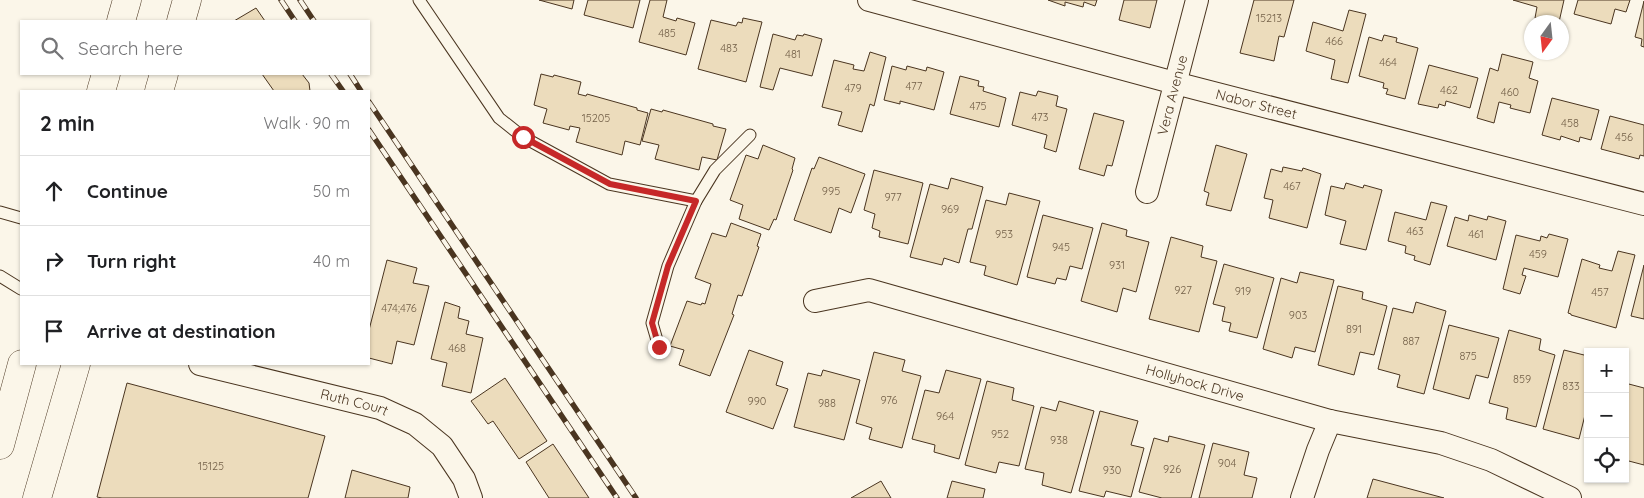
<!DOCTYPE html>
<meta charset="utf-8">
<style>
body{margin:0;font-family:Quicksand,sans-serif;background:#f6f6f6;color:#202124}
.controls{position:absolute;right:15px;bottom:15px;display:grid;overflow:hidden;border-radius:0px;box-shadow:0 1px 4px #0004}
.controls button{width:45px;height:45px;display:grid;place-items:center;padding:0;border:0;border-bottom:1px solid #e0e0e0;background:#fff;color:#202124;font:25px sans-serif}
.compass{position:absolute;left:1524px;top:15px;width:45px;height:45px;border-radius:50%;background:#fff;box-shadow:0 1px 4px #0004;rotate:195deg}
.stop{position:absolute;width:15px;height:15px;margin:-11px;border:4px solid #c62828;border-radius:50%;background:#fff}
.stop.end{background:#c62828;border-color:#fff;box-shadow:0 1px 5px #0008}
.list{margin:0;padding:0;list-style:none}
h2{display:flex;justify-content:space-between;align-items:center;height:65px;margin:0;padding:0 20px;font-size:21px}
h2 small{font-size:16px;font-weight:400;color:#757577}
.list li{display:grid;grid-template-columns:32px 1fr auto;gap:15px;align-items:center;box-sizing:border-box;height:70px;padding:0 20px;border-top:1px solid #e0e0e0}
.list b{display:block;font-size:19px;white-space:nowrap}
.list em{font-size:16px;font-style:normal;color:#757577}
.icon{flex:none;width:28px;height:28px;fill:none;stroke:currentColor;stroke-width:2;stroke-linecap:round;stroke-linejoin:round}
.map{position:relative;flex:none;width:1644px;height:498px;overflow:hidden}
.search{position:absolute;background:#fff;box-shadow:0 1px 4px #0004;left:20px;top:20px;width:350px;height:55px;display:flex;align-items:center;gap:12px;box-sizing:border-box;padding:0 18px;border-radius:0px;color:#757577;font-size:19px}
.panel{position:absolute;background:#fff;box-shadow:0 1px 4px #0004;left:20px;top:90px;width:350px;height:275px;border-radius:0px}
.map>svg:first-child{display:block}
.building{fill:#ecdcbc;stroke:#4a3520}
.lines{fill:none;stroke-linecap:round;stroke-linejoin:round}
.lane-casing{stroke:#4a3520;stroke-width:13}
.street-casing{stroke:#4a3520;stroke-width:24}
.primary-casing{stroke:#4a3520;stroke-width:29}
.lane{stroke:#fbf6e9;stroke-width:11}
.street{stroke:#fbf6e9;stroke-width:22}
.primary{stroke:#fbf6e9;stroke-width:28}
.rail-casing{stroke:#4a3520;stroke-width:5.5}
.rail{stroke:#fbf6e9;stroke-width:4;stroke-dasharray:11;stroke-linecap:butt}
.route{stroke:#c62828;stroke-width:6}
.labels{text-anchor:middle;stroke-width:4;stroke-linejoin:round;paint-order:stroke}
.number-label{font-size:11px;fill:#725f47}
.street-label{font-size:14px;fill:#4a3520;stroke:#fbf6e9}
</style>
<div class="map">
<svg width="1644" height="498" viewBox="0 0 1644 498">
<rect width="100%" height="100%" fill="#fbf6e9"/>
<g class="building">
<polygon points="539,0 574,0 572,9"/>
<polygon points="588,0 640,0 633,28 584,15"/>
<polygon points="650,0 667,0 663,17 676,21 677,18 695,23 686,55 639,42"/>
<polygon points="1048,0 1097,0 1095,6 1084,2 1083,7 1065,2 1065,6"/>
<polygon points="1124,0 1157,0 1150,28 1119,20"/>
<polygon points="1254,0 1294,0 1284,37 1279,36 1274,61 1240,53"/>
<polygon points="1513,0 1564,0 1559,22 1552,22 1535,18 1537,7"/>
<polygon points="1578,0 1630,0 1626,12 1615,9 1611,24 1574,14"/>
<polygon points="1644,1 1644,47 1641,46 1642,39 1635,37"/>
<polygon points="256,8 265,21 234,21"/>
<polygon points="1349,10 1366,14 1348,83 1331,79 1335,60 1306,51 1313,22 1343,31"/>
<polygon points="743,18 762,22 746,82 698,69 711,20 736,26 738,22 742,23"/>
<polygon points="773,34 795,40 797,35 803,36 804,34 822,39 812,76 780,68 773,90 760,87"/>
<polygon points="1384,35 1397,38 1396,42 1418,48 1405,99 1386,94 1388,89 1383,88 1384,83 1359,76 1369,37 1382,41"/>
<polygon points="870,52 886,57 874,106 870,104 862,132 838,125 842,112 822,107 834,60 854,65 853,69 864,71"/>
<polygon points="1502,54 1533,62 1529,78 1538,81 1530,113 1510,108 1511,105 1499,102 1494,123 1477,118 1490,68 1498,71"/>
<polygon points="1429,65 1478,78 1470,108 1446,101 1445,106 1439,104 1438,108 1418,104"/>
<polygon points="892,66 906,70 907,66 926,71 927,67 944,72 934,110 900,101 900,104 884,100"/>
<polygon points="262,74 302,74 309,83 310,91 274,91"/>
<polygon points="541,74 553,77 554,75 581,82 578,94 586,96 587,94 637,108 637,110 648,113 640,145 625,141 622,155 576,142 580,128 570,126 569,130 543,123 547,109 534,105"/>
<polygon points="960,76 979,81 978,86 984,87 983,91 1006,98 999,127 950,114"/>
<polygon points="1038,91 1058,96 1056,106 1067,109 1056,152 1044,148 1047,135 1012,125 1020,92 1036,96"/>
<polygon points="1552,98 1599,110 1591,140 1580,137 1579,142 1561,136 1560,140 1542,135"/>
<polygon points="651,109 662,112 663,110 713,124 713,126 726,129 717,160 702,157 699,170 655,159 659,145 642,141"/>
<polygon points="1094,113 1124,121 1112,166 1107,165 1104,176 1079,169"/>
<polygon points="1610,116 1644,125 1644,156 1640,155 1639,159 1601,149"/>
<polygon points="763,145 795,158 792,169 793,170 776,220 774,219 769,230 739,219 743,205 730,200 746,155 758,159"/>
<polygon points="1216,145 1247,154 1231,211 1206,205 1209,193 1204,191"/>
<polygon points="819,157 865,174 851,213 839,208 831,233 794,220 812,168 814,169"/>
<polygon points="1283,167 1302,171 1303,168 1321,174 1307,228 1269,218 1273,200 1264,198 1271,169 1282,172"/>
<polygon points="874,170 923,183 908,244 879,237 880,231 872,228 875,214 864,210"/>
<polygon points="951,178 983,187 972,229 968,229 959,263 944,258 942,265 910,257 930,184 948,189"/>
<polygon points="1346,183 1363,188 1364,185 1382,190 1366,250 1340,244 1346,221 1325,215 1331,186 1344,189"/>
<polygon points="1009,193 1040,201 1017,285 984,275 986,266 970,262 986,200 1006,205"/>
<polygon points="1431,202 1447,206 1430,265 1414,260 1415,256 1405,253 1406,246 1388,241 1395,212 1426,220"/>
<polygon points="1043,215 1093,228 1082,269 1070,266 1066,280 1057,278 1055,284 1027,277"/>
<polygon points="1469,215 1487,220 1488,216 1506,221 1496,260 1447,246 1455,217 1468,221"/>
<polygon points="731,223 761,234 757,246 759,247 742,296 738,295 732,314 734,315 710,376 679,365 684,350 670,346 687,301 701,305 702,303 705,304 711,284 695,278 712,233 726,237"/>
<polygon points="1102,223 1127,230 1126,236 1149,242 1136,292 1123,288 1117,312 1081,301"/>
<polygon points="1549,234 1568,239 1558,277 1524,268 1522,275 1526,276 1520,294 1503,289 1516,235 1540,241 1541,236 1547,238"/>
<polygon points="1171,237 1203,246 1201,257 1217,261 1199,332 1149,319"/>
<polygon points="1618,251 1635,255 1616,328 1571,315 1571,314 1568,313 1582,259 1600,265 1599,268 1612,271"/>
<polygon points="387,260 417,268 413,283 429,286 414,345 397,341 392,364 369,358 369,330"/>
<polygon points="1224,264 1274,278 1257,338 1229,331 1231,323 1222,321 1225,307 1213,304"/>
<polygon points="1644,265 1644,319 1631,316"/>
<polygon points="1300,272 1334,280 1315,352 1295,347 1292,358 1263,349 1281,278 1297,283"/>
<polygon points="1338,286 1363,292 1362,299 1387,306 1374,355 1360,352 1354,375 1318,365"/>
<polygon points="445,302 460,307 458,318 469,321 466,334 483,338 471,393 442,386 447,363 431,359"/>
<polygon points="1416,302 1446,311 1424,394 1397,387 1400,375 1378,369 1393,308 1413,313"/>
<polygon points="1449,325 1499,338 1488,378 1476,375 1469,399 1433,389"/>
<polygon points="1509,330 1541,339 1539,350 1555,355 1536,427 1506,419 1508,408 1489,403"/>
<polygon points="749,350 783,362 776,385 788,389 773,429 726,412"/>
<polygon points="1564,350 1588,356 1588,416 1585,415 1579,439 1543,429"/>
<polygon points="874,352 905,360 902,371 921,376 902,448 869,439 872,428 856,423"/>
<polygon points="823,370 860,380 844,440 794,427 808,373 821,376"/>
<polygon points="946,370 981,379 959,459 934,452 935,445 912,439 925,390 939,393"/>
<polygon points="505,378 547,441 519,459 493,421 488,424 471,401"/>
<polygon points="987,381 1014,388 1012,400 1034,406 1019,466 999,462 996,473 965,465"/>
<polygon points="127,383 325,436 308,498 102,498 97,497"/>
<polygon points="1625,383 1644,388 1644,465 1625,460"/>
<polygon points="1059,401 1094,411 1071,493 1042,485 1044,473 1025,469 1041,407 1056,411"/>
<polygon points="1100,411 1138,421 1131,445 1144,448 1131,497 1106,491 1104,497 1079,491"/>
<polygon points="1169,436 1205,445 1191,498 1162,498 1139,492 1154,438 1168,442"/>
<polygon points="1213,443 1249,452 1244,475 1257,478 1252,498 1199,498"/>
<polygon points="553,444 589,498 549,498 526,462"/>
<polygon points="352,470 410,487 408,498 345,498"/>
<polygon points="1373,479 1444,498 1367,498"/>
<polygon points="881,481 891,498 851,498"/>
<polygon points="952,481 985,489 983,498 947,498"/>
</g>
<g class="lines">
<defs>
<g id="lane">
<polyline points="419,0 499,118 523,137 609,184 696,201 668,266 652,323 659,347"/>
<polyline points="696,201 715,170 750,135"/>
<polyline points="0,212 21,218"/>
<polyline points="0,276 21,289"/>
</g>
<g id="street">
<path id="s1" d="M869,0L1175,83L1644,204"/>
<path id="s2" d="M1147,192L1197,0"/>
<path id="s3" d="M815,301L869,290L1330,421L1441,443L1491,460L1570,498"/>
<path id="s4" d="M200,364L380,408L415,424L442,446L464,479L471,498"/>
<polyline points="1302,498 1318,450 1330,421"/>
</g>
<g id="primary">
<polyline points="121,21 127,0"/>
<polyline points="181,21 187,0"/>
<polyline points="101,91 106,74"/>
<polyline points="159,91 164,74"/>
<polyline points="0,445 22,364"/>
<polyline points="37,498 76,364"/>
</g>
</defs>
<use href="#lane" class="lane-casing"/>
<use href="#street" class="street-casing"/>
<use href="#primary" class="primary-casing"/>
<use href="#lane" class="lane"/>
<use href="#street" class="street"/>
<use href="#primary" class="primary"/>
<defs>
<g id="rail">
<polyline points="281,0 295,21"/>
<polyline points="300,0 314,21"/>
<polyline points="331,74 343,91"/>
<polyline points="350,74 361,91"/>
<polyline points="369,102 636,498"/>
<polyline points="369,130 617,498"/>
</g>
</defs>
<use href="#rail" class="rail-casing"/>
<use href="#rail" class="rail"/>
</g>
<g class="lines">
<polyline class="route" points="523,137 610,184 696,201 668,266 652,323 659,347"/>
</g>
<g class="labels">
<g class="number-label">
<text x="1269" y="22">15213</text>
<text x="667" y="37">485</text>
<text x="1334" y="45">466</text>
<text x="729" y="52">483</text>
<text x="793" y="58">481</text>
<text x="1388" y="66">464</text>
<text x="914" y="90">477</text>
<text x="853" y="92">479</text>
<text x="1449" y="94">462</text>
<text x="1510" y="96">460</text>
<text x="978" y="110">475</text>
<text x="1040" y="121">473</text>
<text x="596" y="122">15205</text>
<text x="1570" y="127">458</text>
<text x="1624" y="141">456</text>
<text x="1292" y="190">467</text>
<text x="831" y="195">995</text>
<text x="893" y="201">977</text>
<text x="950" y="213">969</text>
<text x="1415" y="235">463</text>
<text x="1004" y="238">953</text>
<text x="1476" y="238">461</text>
<text x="1061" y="251">945</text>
<text x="1538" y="258">459</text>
<text x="1117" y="269">931</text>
<text x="1183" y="294">927</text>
<text x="1243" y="295">919</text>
<text x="1600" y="296">457</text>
<text x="399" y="312">474;476</text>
<text x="1298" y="319">903</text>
<text x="1354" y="333">891</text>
<text x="1411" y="345">887</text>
<text x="457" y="352">468</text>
<text x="1468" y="360">875</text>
<text x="1522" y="383">859</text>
<text x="1571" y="390">833</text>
<text x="889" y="404">976</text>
<text x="757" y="405">990</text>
<text x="827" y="407">988</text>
<text x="945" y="420">964</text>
<text x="1000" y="438">952</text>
<text x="1059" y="444">938</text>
<text x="1227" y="467">904</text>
<text x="211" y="470">15125</text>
<text x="1172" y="473">926</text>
<text x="1112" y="474">930</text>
</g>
<g class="street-label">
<text dy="5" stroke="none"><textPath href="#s2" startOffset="100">Vera Avenue</textPath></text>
<text dy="5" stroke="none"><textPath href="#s1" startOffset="401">Nabor Street</textPath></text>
<text dy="5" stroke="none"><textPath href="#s3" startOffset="394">Hollyhock Drive</textPath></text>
<text dy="5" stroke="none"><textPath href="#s4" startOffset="159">Ruth Court</textPath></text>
</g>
</g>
</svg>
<div class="controls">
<button>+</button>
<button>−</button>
<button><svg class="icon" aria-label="locate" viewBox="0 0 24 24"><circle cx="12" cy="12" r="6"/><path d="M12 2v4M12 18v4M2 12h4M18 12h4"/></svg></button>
</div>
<svg class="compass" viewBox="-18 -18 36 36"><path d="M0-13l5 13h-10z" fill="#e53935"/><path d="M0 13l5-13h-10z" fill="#757577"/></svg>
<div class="stop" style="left:523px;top:137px"></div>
<div class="stop end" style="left:659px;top:347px"></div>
<div class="search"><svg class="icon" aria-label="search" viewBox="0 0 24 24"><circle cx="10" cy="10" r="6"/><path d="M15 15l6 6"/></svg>Search here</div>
<section class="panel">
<h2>2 min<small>Walk · 90 m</small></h2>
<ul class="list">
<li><svg class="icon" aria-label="ahead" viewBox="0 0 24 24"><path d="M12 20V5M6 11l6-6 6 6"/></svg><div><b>Continue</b></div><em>50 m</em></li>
<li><svg class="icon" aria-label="right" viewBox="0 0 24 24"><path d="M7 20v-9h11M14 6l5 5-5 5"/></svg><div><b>Turn right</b></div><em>40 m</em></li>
<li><svg class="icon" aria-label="arrive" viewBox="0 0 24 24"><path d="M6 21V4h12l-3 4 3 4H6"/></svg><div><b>Arrive at destination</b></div></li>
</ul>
</section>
</div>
